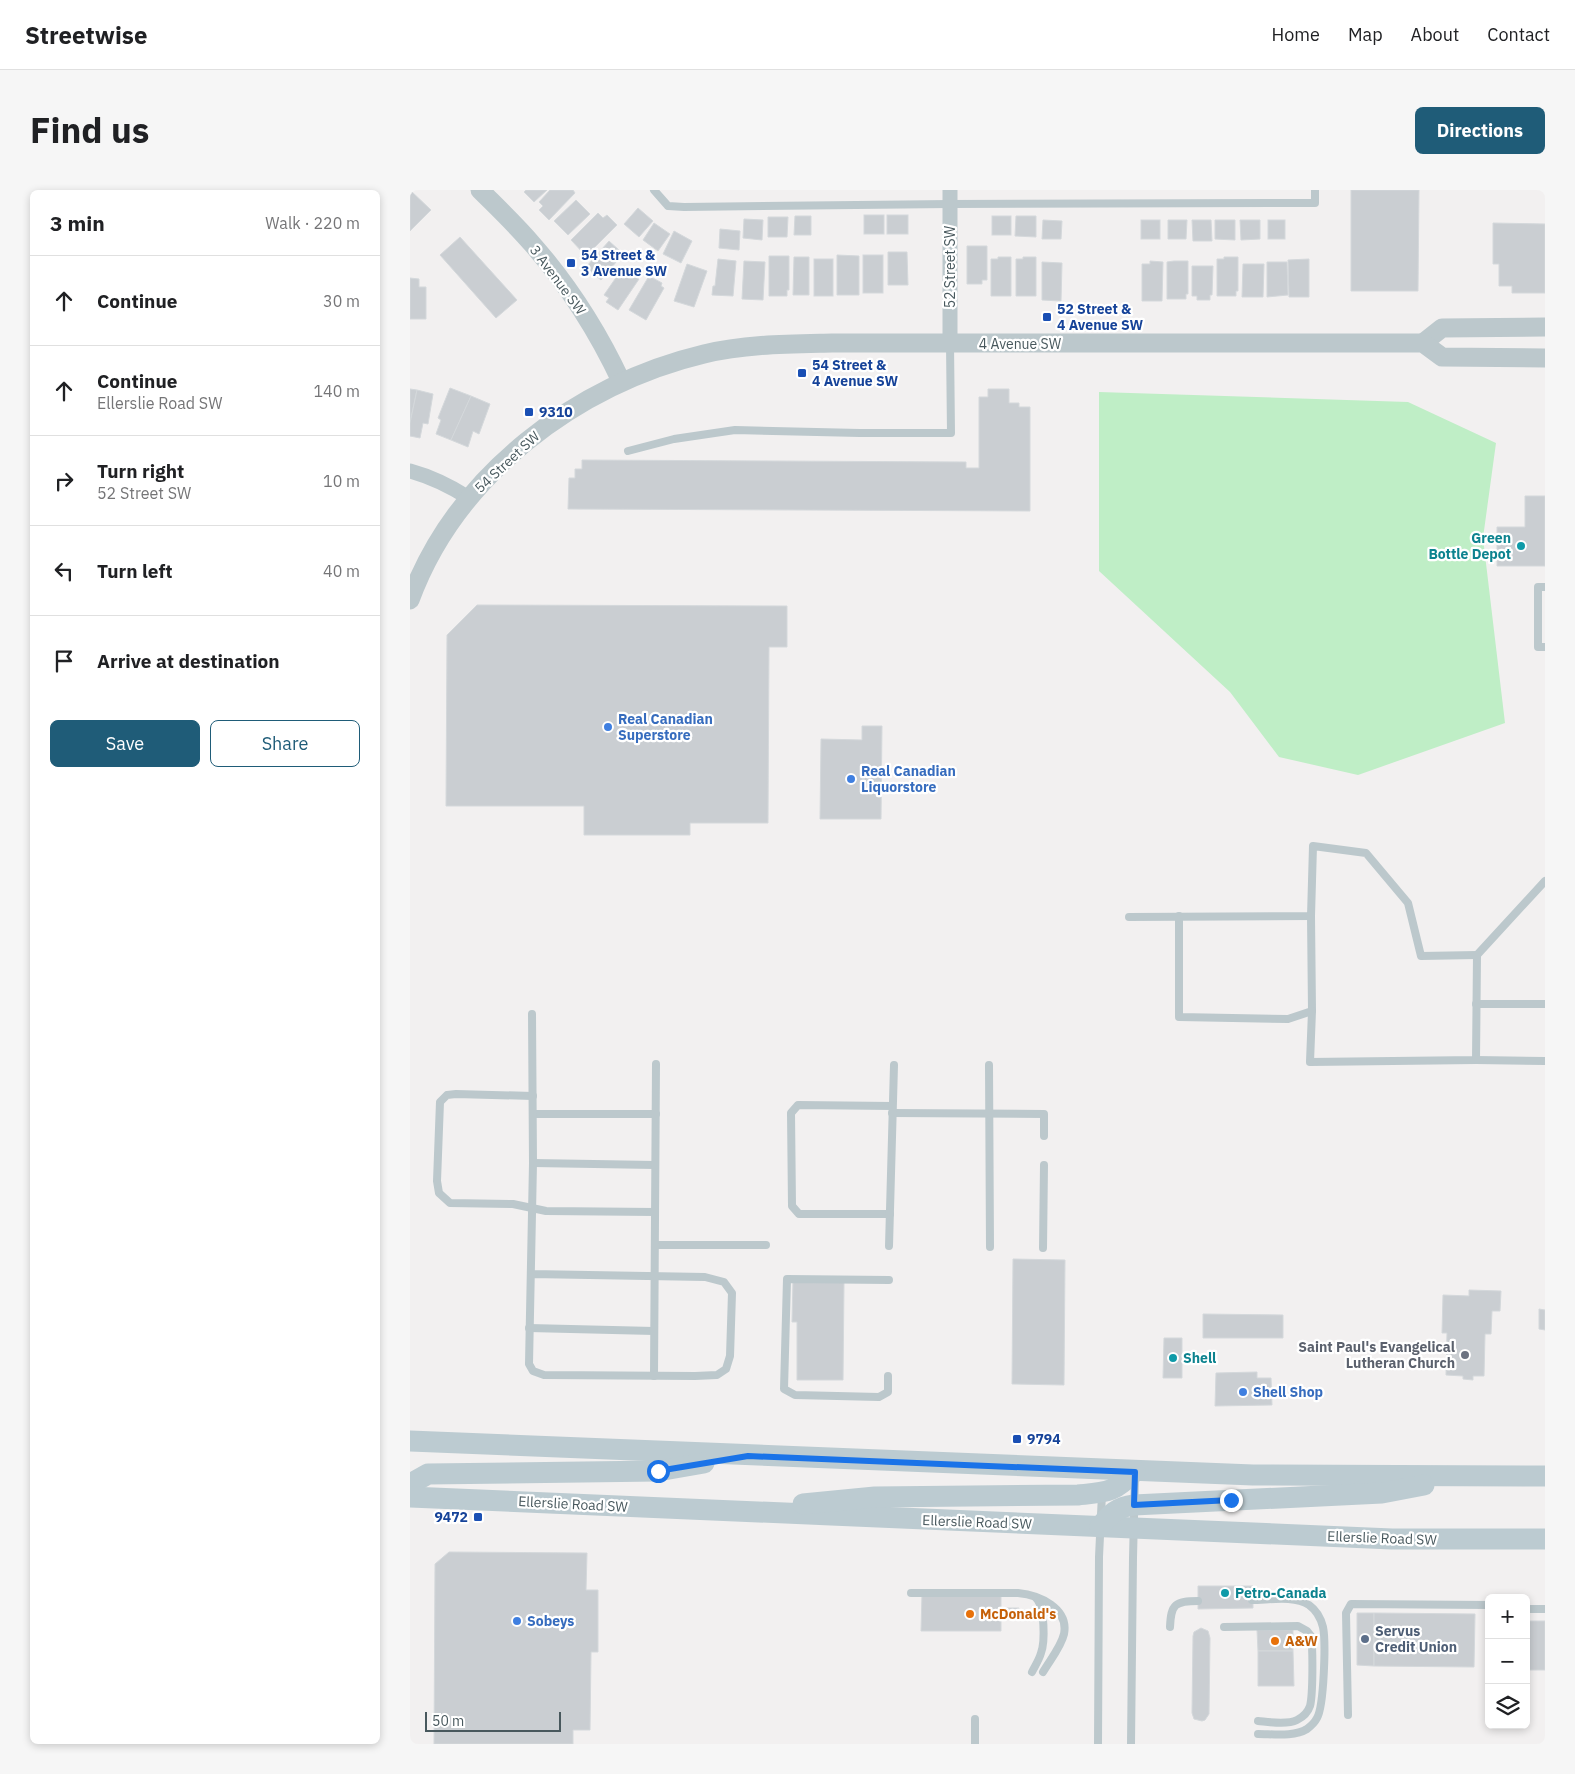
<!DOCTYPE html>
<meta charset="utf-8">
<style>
body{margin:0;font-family:"IBM Plex Sans",sans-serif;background:#f6f6f6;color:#202124}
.controls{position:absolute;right:15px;bottom:15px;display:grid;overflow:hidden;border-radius:8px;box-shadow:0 2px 8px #0003}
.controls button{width:45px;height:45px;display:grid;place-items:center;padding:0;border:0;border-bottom:1px solid #e0e0e0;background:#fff;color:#202124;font:25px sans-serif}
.scale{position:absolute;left:15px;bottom:12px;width:136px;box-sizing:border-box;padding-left:5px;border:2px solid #48585d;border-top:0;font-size:14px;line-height:18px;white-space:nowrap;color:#48585d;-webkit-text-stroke:4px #fff;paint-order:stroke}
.stop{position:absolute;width:15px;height:15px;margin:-11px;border:4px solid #1a73e8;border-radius:50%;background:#fff}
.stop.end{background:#1a73e8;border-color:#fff;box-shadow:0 1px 5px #0008}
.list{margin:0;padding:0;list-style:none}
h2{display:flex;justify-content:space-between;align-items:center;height:65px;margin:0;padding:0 20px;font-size:21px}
h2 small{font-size:16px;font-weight:400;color:#757577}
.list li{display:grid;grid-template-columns:32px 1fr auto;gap:15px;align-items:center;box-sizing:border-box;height:90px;padding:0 20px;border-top:1px solid #e0e0e0}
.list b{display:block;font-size:19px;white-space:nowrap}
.list p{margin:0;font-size:16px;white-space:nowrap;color:#757577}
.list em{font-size:16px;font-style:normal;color:#757577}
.actions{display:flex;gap:10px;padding:15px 20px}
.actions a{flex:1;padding:11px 0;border:1px solid #1f5c78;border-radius:8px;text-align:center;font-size:18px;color:#1f5c78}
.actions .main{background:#1f5c78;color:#fff}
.icon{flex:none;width:28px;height:28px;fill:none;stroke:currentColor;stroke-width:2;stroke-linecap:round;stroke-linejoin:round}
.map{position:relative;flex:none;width:1135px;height:1554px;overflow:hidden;border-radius:8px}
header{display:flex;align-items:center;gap:30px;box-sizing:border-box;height:70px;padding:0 25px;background:#fff;border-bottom:1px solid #e0e0e0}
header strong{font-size:24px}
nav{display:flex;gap:28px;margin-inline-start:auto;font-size:18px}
.intro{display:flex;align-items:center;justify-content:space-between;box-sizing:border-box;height:120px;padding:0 30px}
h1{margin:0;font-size:35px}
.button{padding:12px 22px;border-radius:8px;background:#1f5c78;color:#fff;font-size:18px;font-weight:700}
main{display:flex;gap:30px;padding:0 30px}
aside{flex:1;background:#fff;border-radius:8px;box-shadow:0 2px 8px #0003}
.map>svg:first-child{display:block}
.green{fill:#bfeec6}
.building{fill:#caced2;stroke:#d4d8db}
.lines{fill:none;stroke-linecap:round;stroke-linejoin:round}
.service{stroke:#bcc8cc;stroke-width:8}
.minor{stroke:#bcc8cc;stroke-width:15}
.tertiary{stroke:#bcc8cc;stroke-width:19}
.secondary{stroke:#bccbd1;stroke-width:21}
.route{stroke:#1a73e8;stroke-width:6}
.transit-dot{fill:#1a4fb4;stroke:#fff;stroke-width:2}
.culture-dot{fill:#0f9aa8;stroke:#fff;stroke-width:2}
.shop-dot{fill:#3f7fe0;stroke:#fff;stroke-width:2}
.worship-dot{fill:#6b7280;stroke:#fff;stroke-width:2}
.food-dot{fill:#e8710a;stroke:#fff;stroke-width:2}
.service-dot{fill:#5c6f8a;stroke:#fff;stroke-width:2}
.labels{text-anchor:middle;stroke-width:4.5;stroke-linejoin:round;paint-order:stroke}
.transit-label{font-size:14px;font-weight:bold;fill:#164399;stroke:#fff;text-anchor:start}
.street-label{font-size:14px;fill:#48585d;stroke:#fff}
.culture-label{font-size:14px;font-weight:bold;fill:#0d838f;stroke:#fff;text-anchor:start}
.shop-label{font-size:14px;font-weight:bold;fill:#366cbe;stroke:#fff;text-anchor:start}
.worship-label{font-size:14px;font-weight:bold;fill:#5b616d;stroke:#fff;text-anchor:end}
.food-label{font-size:14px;font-weight:bold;fill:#c56008;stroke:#fff;text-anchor:start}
.service-label{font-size:14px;font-weight:bold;fill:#4e5e75;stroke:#fff;text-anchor:start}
</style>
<header>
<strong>Streetwise</strong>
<nav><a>Home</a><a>Map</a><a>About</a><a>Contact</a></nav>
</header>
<div class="intro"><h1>Find us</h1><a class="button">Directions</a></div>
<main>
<aside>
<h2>3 min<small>Walk · 220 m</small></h2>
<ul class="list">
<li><svg class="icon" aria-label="ahead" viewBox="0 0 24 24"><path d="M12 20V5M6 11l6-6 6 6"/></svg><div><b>Continue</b></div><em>30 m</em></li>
<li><svg class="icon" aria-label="ahead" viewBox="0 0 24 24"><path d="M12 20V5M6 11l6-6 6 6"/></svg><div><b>Continue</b><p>Ellerslie Road SW</p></div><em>140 m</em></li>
<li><svg class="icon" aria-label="right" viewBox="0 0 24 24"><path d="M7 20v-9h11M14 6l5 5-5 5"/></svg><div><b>Turn right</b><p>52 Street SW</p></div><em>10 m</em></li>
<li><svg class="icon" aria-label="left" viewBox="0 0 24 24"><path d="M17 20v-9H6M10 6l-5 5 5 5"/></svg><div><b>Turn left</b></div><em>40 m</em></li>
<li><svg class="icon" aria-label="arrive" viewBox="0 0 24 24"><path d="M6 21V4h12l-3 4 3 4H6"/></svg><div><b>Arrive at destination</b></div></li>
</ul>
<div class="actions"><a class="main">Save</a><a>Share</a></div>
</aside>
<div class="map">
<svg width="1135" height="1554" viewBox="0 0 1135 1554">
<rect width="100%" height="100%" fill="#f2f0f0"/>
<polygon class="green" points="689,202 998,212 1086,253 1073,348 1095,533 948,585 869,567 820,502 689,381"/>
<g class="building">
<polygon points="0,0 21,20 0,41"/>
<polygon points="116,0 137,0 124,12 114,2"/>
<polygon points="140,0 163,0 165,3 139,30 129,20 133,16 129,12"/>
<polygon points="941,0 1009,0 1008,101 941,101"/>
<polygon points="166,10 180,24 158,45 144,31"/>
<polygon points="228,18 243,31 229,47 214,34"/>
<polygon points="188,23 193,28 197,25 207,35 176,66 161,50"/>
<rect x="454" y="25" width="20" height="19"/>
<rect x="477" y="25" width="21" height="19"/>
<polygon points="385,26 401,26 401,45 384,45"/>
<rect x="582" y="26" width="19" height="19"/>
<polygon points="606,26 626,26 626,47 605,46"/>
<polygon points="358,27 378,27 377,47 358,47"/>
<polygon points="334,29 353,30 352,50 333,48"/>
<polygon points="633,30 652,31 651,49 632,49"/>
<rect x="731" y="30" width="19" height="19"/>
<polygon points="758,30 777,30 776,49 758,49"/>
<polygon points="782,30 801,30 802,51 783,51"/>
<polygon points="805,30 825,30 825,50 805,49"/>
<polygon points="830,30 850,30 850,49 831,50"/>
<rect x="858" y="30" width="17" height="19"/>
<polygon points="244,33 260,44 248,61 233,50"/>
<polygon points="1083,33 1135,34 1135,103 1102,103 1102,96 1089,96 1089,74 1083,74"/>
<polygon points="310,39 330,41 329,60 309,58"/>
<polygon points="264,41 282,51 271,73 253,64"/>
<polygon points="50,47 107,110 86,128 30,65"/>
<polygon points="199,51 210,61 209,62 212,65 191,90 176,77"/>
<polygon points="557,56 577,56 577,90 572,90 572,94 557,94"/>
<polygon points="478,62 497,62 498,95 478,95"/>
<polygon points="427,65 449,66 449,105 427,105"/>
<rect x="453" y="65" width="20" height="38"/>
<polygon points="359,66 379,66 379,100 377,100 377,106 359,106"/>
<polygon points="384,67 399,67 399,105 383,105"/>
<polygon points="588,67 601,67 601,106 581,106 581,69 588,69"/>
<polygon points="613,67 626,67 626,106 606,106 606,69 613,69"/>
<polygon points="814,67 828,67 828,101 826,101 826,106 807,106 807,69 814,69"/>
<polygon points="308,69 326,71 323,106 302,105 303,96 305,96"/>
<rect x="404" y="69" width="19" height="37"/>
<polygon points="899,69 899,107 879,107 878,70"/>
<polygon points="334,71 355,72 353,110 332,109"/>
<polygon points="740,71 753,72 752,111 732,111 732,74 740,74"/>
<polygon points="764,71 778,71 778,104 776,104 776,109 757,109 757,72"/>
<polygon points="632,72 652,73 651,111 632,110"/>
<polygon points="857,72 877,72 878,105 857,107"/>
<polygon points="277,74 297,81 284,117 264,111"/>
<polygon points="833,74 854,74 853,107 832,107"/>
<polygon points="214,76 229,89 208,120 196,112 199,108 194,105"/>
<polygon points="782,76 803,76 802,105 800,105 800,110 787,110 787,106 782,106"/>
<polygon points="239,86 252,93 251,96 254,98 236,130 219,120"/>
<polygon points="0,88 9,89 9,97 16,97 16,129 0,129"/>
<polygon points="40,198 61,206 41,250 26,244 31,230 28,228"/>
<polygon points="0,199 7,200 0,233"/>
<polygon points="578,199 599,199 599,213 609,213 609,217 620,217 620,321 158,319 159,288 165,288 165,279 172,279 172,270 556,272 556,278 569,278 569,207 578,207"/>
<polygon points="7,200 23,204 18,234 13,233 10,248 0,246 0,233"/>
<polygon points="61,206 80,214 69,244 63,241 58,257 41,250"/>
<polygon points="1115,306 1135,306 1135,376 1087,376 1087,337 1115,337"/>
<polygon points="67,415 377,416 377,457 359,457 358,633 280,633 280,645 174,645 174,616 36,616 37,445"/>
<polygon points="452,536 472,536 471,629 410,629 411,549 452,550"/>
<polygon points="603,1069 655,1070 654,1195 602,1194"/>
<polygon points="383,1091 434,1091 433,1190 387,1190 387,1132 382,1132"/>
<polygon points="1059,1100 1091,1101 1090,1121 1082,1121 1081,1144 1075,1144 1074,1186 1063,1186 1063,1190 1053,1189 1053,1186 1036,1185 1037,1143 1032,1143 1033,1105 1059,1106"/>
<polygon points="1129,1119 1135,1120 1135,1140 1129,1139"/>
<polygon points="793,1124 873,1125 873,1148 793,1148"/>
<polygon points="754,1148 772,1148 772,1188 753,1188"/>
<polygon points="847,1182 847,1188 861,1188 862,1215 805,1216 806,1183"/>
<polygon points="39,1362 177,1363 176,1400 188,1400 188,1462 181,1462 180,1540 163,1540 163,1554 24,1554 25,1374"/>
<polygon points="788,1396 843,1396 843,1418 788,1419"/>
<polygon points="512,1404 591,1405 591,1418 609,1418 608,1429 591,1429 591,1441 511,1441"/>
<polygon points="947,1423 964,1423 964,1476 947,1475"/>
<polygon points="964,1423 1065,1424 1064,1477 964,1476"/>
<rect x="1116" y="1431" width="19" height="49"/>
<polygon points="791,1438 798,1441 800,1448 799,1524 795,1530 792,1531 784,1529 782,1523 783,1446 784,1442"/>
<polygon points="847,1440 883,1440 883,1461 848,1461"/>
<polygon points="848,1461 883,1461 884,1496 848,1496"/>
</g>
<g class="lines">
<g class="service">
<polyline points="244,0 258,16 274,17 540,14 905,13 905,0"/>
<polyline points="218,261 264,249 325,240 450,243 541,243 540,154"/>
<polyline points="1135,397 1128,397 1128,457 1135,457"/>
<polyline points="769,726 769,827 878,829 902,821 901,726"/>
<polyline points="719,727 901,726 903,656 956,663 998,713 1011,766 1067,765"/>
<polyline points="1066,814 1135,814"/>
<polyline points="902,821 900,872 1066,870 1067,765 1135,691"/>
<polyline points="1066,870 1135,871"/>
<polyline points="579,875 580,1057"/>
<polyline points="123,906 46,904 37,905 30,912 27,991 29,1003 40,1013 103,1014 136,1021 245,1022"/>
<polyline points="482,923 634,924 634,946"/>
<polyline points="123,924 246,924"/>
<polyline points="123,973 245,975"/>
<polyline points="480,1024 389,1024 382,1016 381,923 388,915 482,916"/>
<polyline points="245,1055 356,1055"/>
<polyline points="479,1056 484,875"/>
<polyline points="633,1058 634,975"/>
<polyline points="121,1084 295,1087 314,1092 322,1103 320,1166 316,1179 307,1185 285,1186 134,1185 123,1181 119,1174 123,973 122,824"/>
<polyline points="119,1138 244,1141"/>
<polyline points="244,1186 246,874"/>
<polyline points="478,1186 478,1202 469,1207 385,1205 374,1199 377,1089 479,1090"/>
<path d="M501,1403H608C629,1405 659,1418 654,1444C651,1457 640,1470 633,1482"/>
<path d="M842,1410C859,1410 884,1405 899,1415C906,1420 911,1429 913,1437C916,1452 914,1516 907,1528C905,1532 901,1536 897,1539C884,1547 863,1544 848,1544"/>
<polyline points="1116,1419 1135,1419"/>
<path d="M760,1437C761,1414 765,1411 788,1411"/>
<path d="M814,1437L888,1436L897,1441L901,1446C903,1458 903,1505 900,1516C898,1522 893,1527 887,1530C877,1535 859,1532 848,1531"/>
<path d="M622,1482C625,1476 629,1470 631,1463C635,1452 635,1417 626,1408"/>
<polyline points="938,1525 936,1423 941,1414 1079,1415"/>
<polyline points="565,1529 565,1554"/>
<polyline points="688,1554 689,1367 692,1304"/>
<polyline points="721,1554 723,1368 725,1286"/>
</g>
<g class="minor">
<polyline points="540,154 540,0"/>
<path d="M0,281C22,287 40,296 59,308"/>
</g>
<g class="tertiary">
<path d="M70,0C88,18 107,36 123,55C159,96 188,142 211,191"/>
<polyline points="1013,153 1032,138 1135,137"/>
<path d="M0,410C46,285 167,194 294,164C335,154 379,154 422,153H1013L1032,167L1135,168"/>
</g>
<g class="secondary">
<polyline points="0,1251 843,1285 1135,1286"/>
<polyline points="0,1294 18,1284 248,1281 294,1273"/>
<polyline points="0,1307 982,1349 1135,1349"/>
<path d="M393,1314L465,1307L668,1305C697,1302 704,1303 725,1281"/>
<path d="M690,1337C700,1324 707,1317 724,1315L972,1303L1014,1295"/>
</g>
</g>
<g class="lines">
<polyline class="route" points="248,1281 338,1266 725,1282 724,1315 821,1310"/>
</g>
<g class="transit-dot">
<rect x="156" y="68" width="10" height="10" rx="2.5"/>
<rect x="632" y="122" width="10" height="10" rx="2.5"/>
<rect x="387" y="178" width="10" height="10" rx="2.5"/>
<rect x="114" y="217" width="10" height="10" rx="2.5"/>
<rect x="602" y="1244" width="10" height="10" rx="2.5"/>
<rect x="63" y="1322" width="10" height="10" rx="2.5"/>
</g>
<g class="culture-dot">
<circle cx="1111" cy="356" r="5"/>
<circle cx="763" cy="1168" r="5"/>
<circle cx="815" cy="1403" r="5"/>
</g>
<g class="shop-dot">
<circle cx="198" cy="537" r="5"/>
<circle cx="441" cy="589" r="5"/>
<circle cx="833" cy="1202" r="5"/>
<circle cx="107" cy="1431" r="5"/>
</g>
<circle class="worship-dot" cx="1055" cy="1165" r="5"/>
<g class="food-dot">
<circle cx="560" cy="1424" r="5"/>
<circle cx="865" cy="1451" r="5"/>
</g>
<circle class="service-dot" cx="955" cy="1449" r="5"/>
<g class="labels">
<g class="transit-label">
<text x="171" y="70">54 Street &amp;<tspan x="171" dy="16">3 Avenue SW</tspan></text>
<text x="647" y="124">52 Street &amp;<tspan x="647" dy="16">4 Avenue SW</tspan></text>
<text x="402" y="180">54 Street &amp;<tspan x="402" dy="16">4 Avenue SW</tspan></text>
<text x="129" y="227">9310</text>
<text x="617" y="1254">9794</text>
<text x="58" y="1332" text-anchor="end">9472</text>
</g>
<g class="street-label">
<text transform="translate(540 77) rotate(-90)" y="5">52 Street SW</text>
<text transform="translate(148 90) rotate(53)" y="5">3 Avenue SW</text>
<text x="610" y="159">4 Avenue SW</text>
<text transform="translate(97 272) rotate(-43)" y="5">54 Street SW</text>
<text transform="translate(163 1314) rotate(3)" y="5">Ellerslie Road SW</text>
<text transform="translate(567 1332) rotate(2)" y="5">Ellerslie Road SW</text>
<text transform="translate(972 1348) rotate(2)" y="5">Ellerslie Road SW</text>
</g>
<g class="culture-label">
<text x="1101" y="353" text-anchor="end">Green<tspan x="1101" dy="16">Bottle Depot</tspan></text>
<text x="773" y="1173">Shell</text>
<text x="825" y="1408">Petro-Canada</text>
</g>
<g class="shop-label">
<text x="208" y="534">Real Canadian<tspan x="208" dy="16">Superstore</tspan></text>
<text x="451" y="586">Real Canadian<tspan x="451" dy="16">Liquorstore</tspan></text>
<text x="843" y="1207">Shell Shop</text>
<text x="117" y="1436">Sobeys</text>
</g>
<g class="worship-label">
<text x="1045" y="1162">Saint Paul's Evangelical<tspan x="1045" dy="16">Lutheran Church</tspan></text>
</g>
<g class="food-label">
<text x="570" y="1429">McDonald's</text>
<text x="875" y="1456">A&amp;W</text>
</g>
<g class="service-label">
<text x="965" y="1446">Servus<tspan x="965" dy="16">Credit Union</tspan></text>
</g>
</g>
</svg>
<div class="controls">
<button>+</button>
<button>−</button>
<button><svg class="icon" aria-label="layers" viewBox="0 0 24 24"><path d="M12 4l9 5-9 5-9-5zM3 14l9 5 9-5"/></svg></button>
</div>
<div class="scale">50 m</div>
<div class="stop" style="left:248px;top:1281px"></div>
<div class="stop end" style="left:821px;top:1310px"></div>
</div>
</main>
